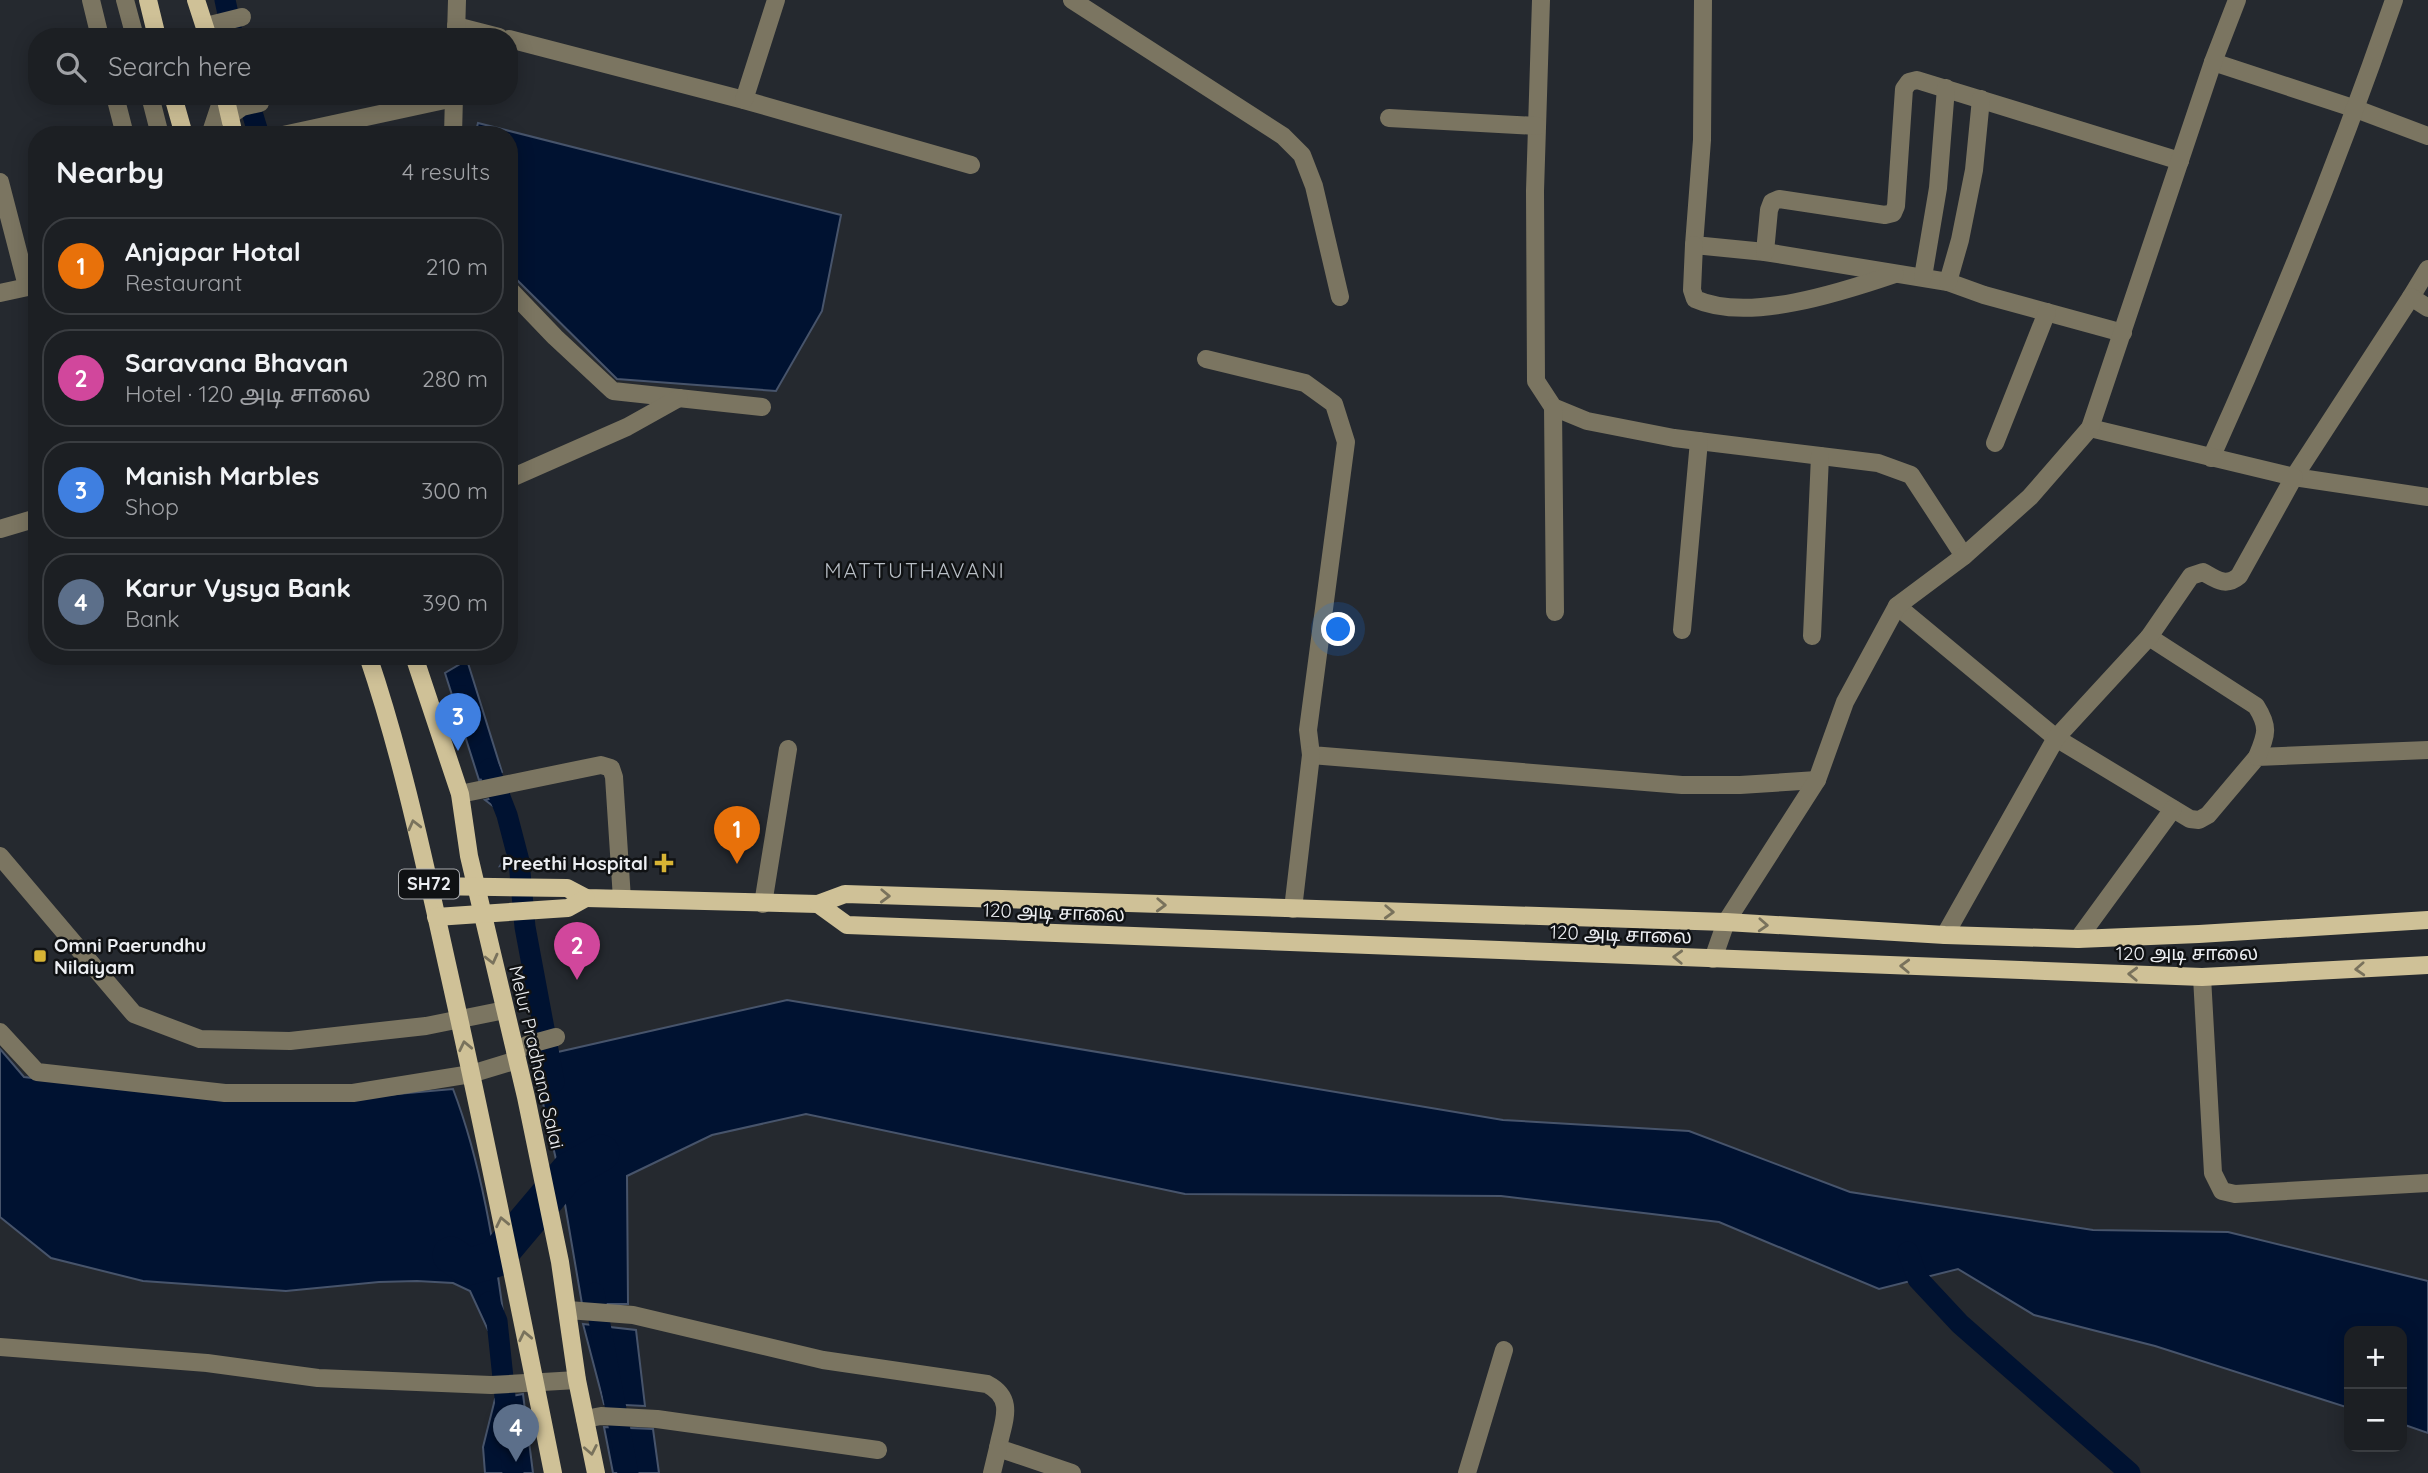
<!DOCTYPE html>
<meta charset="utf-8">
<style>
body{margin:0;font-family:Quicksand,"Noto Sans Tamil",sans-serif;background:#292c30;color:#f1f3f6}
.controls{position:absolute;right:21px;bottom:21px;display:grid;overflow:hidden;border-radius:14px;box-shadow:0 4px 18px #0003}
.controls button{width:63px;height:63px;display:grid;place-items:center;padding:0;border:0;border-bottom:2px solid #3a3d41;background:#1c1f23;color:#f1f3f6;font:35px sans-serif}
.you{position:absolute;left:1339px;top:630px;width:24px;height:24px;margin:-18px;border:5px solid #fff;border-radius:50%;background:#1a73e8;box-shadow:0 0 0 10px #1a73e833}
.badge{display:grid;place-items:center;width:46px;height:46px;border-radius:50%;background:#bca0f2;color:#fff;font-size:23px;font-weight:700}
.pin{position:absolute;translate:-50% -58px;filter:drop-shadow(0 2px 4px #0008)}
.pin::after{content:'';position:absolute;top:37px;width:24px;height:21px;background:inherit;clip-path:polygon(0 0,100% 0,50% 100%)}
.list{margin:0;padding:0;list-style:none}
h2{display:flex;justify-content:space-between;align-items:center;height:91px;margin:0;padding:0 28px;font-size:30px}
h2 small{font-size:23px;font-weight:400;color:#a0a2a6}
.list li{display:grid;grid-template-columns:46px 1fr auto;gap:21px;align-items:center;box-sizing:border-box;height:98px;margin:0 14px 14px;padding:0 14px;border:2px solid #3a3d41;border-radius:28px}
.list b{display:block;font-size:26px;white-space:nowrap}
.list p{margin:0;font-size:23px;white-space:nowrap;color:#a0a2a6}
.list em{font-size:23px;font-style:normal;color:#a0a2a6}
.icon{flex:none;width:38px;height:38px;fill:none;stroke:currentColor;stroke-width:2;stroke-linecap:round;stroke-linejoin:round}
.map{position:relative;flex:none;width:2428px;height:1473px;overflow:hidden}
.search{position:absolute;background:#1c1f23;box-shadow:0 4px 18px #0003;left:28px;top:28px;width:490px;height:77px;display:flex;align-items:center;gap:18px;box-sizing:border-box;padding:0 24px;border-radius:28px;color:#a0a2a6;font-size:26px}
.panel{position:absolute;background:#1c1f23;box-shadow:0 4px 18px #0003;left:28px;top:126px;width:490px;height:539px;border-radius:28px}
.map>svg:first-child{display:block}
.water{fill:#001231;stroke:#47546b;stroke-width:2}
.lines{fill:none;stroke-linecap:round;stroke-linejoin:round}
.canal{stroke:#001231;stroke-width:21}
.river{stroke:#001231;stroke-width:37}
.minor{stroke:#7b7561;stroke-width:18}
.major{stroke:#cfc197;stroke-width:18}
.oneway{stroke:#79725c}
.poi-dot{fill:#d8b434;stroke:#101214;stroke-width:2.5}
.labels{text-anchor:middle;stroke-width:5;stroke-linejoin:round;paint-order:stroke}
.shield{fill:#101214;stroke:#aaacaf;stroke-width:2}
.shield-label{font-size:18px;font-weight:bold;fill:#eceef2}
.poi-label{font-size:19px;font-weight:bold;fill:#eceef2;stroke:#101214;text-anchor:end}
.street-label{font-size:19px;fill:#eceef2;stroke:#101214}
.neighbourhood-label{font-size:21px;letter-spacing:2px;fill:#b9bfc6;stroke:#101214}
</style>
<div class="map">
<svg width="2428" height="1473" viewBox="0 0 2428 1473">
<rect width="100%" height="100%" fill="#25292f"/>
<g class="water">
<polygon points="478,123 841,215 822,311 776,391 617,379 509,272 509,135 475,135"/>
<polygon points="467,660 502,772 493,777 479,780 445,673"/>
<polygon points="500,796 508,798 525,860 500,866 511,848 502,813 485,800"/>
<polygon points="787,1000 1503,1120 1689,1131 1850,1192 2093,1230 2228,1232 2428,1281 2428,1433 2402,1424 2402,1331 2349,1331 2349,1408 2155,1346 2034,1315 1958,1269 1879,1289 1719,1222 1501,1196 1185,1194 806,1114 712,1135 627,1176 628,1304 582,1304 561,1181 533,1060 549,1054"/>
<path d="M0,1049L24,1077L215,1099L374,1096L453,1089C481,1162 495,1249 505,1327L488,1330L470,1291L453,1283L417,1281L379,1282L286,1291L143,1281L51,1258L0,1217Z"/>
<polygon points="583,1324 636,1330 645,1406 604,1404"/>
<polygon points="523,1394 533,1473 485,1473 483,1447 495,1399"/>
<polygon points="604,1427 653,1429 659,1473 613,1473"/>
</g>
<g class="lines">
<g class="canal">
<polyline points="225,0 233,37"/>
<polyline points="247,96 258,132"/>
<polyline points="489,769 507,815 519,861 525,927 554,1082"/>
<polyline points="1908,1252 1918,1279 1960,1324 2130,1473"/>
<polyline points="594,1293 628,1473"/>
<polyline points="489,1302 497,1321 513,1473"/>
</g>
<polyline class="river" points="451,1255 468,1267 495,1259 570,1170 601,1153"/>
<g class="minor">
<polyline points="91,0 100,37"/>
<polyline points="125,0 135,37"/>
<polyline points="1072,0 1283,136 1302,155 1314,186 1340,297"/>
<polyline points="1541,0 1535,191 1536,381 1553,407 1587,421 1674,438 1878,463 1911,475 1964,556"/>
<polyline points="1703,0 1702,140 1694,245 1765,252 1948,282 1984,295 2123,333"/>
<polyline points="206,26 242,17"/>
<polyline points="456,26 499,37"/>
<polyline points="456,35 457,0"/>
<polyline points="509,39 744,100 971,165"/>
<polyline points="2213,62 2356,109 2428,136"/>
<polyline points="115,96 125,135"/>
<polyline points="150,96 160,135"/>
<polyline points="744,100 776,0"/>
<polyline points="229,116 242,107 260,103"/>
<polyline points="1389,118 1537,126"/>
<polyline points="210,135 223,96"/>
<polyline points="283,135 454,98"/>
<polyline points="453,135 454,96"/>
<polyline points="0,182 27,286"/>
<path d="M1694,245L1692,290L1695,299C1748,323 1842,292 1895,274"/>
<polyline points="1765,252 1769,210 1772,202 1779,199 1885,215 1893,213 1896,206 1904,89 1909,82 1917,80 2180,161"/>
<polyline points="1923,277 1938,188 1946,88"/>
<polyline points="1948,282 1960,240 1974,170 1981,99"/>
<polyline points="509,289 555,337 613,391 762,407"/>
<polyline points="0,293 37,285"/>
<polyline points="2411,297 2428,269"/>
<polyline points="2428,308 2411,297 2294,477 2428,497"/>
<polyline points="1206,359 1305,383 1334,404 1346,442 1308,730 1311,755 1682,785 1740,785 1817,780"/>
<polyline points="1553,407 1555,612"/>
<polyline points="1995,443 2047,312"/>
<path d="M2211,458C2279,308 2340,156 2394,0"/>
<polyline points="509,479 627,427 679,398"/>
<polyline points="0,529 37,518"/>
<polyline points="1897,606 2056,738 2190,819 2199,820 2208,815 2257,757 2428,750"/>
<polyline points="1682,630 1699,441"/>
<polyline points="1812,636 1820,456"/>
<path d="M2149,637L2256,706C2270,728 2266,735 2257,757"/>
<polyline points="460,794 601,765 611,768 614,777 622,899"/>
<polyline points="0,856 134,1014 200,1039 290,1041 426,1026 505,1010"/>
<polyline points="763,904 788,749"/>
<polyline points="1293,909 1311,755"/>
<path d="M1945,935L2056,738L2149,637L2191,576L2203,572C2217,580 2226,587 2239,576L2294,477L2090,428"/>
<polyline points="2078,939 2173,809"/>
<polyline points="1713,959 1726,922 1817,780 1845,702 1897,606 1964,556 2030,497 2090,428 2213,62 2237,0"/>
<polyline points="2202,977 2213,1173 2222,1191 2235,1194 2428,1183"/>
<polyline points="0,1032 37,1072 225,1093 353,1093 471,1074 517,1060"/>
<polyline points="515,1051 527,1045 556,1037"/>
<path d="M568,1310L633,1315L823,1360L987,1384C1016,1399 1003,1421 998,1448L1072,1473"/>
<polyline points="0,1347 207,1363 318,1378 491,1385 577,1380"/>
<polyline points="585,1419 601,1416 657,1419 878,1450"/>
<polyline points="992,1473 998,1448"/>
<polyline points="1467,1473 1504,1350"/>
</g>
<g class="major">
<polyline points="148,0 157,37"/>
<polyline points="196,0 208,37"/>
<polyline points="173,96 184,135"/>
<polyline points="225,96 234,135"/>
<path d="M368,656C402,756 424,861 447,964C485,1133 519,1303 553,1473"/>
<polyline points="414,656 460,794 469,856 526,1097 560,1262 577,1380 596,1473"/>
<polyline points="429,886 567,888 586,898 818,904 845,894 1726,922 1945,935 2078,939 2199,934 2428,920"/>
<polyline points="818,904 847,925 2202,977 2428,965"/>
<polyline points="436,917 568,908 586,898"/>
</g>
</g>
<defs><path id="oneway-chevron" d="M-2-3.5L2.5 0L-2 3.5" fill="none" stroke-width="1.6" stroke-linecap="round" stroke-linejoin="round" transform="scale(1.75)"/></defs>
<g class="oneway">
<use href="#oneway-chevron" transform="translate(414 825) rotate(-104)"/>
<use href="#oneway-chevron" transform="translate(885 896) rotate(2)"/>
<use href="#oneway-chevron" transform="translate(1161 905) rotate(2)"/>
<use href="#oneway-chevron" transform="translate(1389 912) rotate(2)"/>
<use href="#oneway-chevron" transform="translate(1763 925) rotate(3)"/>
<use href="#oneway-chevron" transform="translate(1678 957) rotate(-178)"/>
<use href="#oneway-chevron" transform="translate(492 959) rotate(76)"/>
<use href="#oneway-chevron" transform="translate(1905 966) rotate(-178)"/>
<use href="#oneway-chevron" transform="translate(2360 969) rotate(177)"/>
<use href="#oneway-chevron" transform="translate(2133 974) rotate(-178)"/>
<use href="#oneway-chevron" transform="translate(465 1046) rotate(-102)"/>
<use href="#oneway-chevron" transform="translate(502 1222) rotate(-102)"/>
<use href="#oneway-chevron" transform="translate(525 1336) rotate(-102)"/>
<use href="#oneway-chevron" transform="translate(591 1450) rotate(79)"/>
</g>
<g class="poi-dot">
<path d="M660.5 852.5h7v7h7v7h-7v7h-7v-7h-7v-7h7z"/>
<rect x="33" y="949" width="14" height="14" rx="3.5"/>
</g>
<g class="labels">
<rect class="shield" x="399" y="869.5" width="60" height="29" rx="5"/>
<g class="shield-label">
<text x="429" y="890">SH72</text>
</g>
<g class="poi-label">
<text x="648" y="870">Preethi Hospital</text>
<text x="54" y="952" text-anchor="start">Omni Paerundhu<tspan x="54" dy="22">Nilaiyam</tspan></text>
</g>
<g class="street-label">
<text transform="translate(1054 912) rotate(2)" y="7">120 அடி சாலை</text>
<text transform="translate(1621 934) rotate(2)" y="7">120 அடி சாலை</text>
<text x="2187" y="960">120 அடி சாலை</text>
<text transform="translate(537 1057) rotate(77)" y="7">Melur Pradhana Salai</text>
</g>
<g class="neighbourhood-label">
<text x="915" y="578">MATTUTHAVANI</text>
</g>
</g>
</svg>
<div class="controls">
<button>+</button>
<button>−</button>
</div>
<div class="you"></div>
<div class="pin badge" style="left:737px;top:864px;background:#e8710a">1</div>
<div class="pin badge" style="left:577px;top:980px;background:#d1479c">2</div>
<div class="pin badge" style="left:458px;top:751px;background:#3f7fe0">3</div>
<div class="pin badge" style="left:516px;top:1462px;background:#5c6f8a">4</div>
<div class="search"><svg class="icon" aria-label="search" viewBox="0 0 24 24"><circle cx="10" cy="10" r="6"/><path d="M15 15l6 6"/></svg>Search here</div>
<section class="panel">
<h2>Nearby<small>4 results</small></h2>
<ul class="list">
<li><span class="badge" style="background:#e8710a">1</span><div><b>Anjapar Hotal</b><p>Restaurant</p></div><em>210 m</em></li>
<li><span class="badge" style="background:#d1479c">2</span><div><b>Saravana Bhavan</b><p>Hotel · 120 அடி சாலை</p></div><em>280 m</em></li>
<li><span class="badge" style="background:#3f7fe0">3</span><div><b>Manish Marbles</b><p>Shop</p></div><em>300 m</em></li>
<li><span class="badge" style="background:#5c6f8a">4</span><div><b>Karur Vysya Bank</b><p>Bank</p></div><em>390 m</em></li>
</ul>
</section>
</div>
